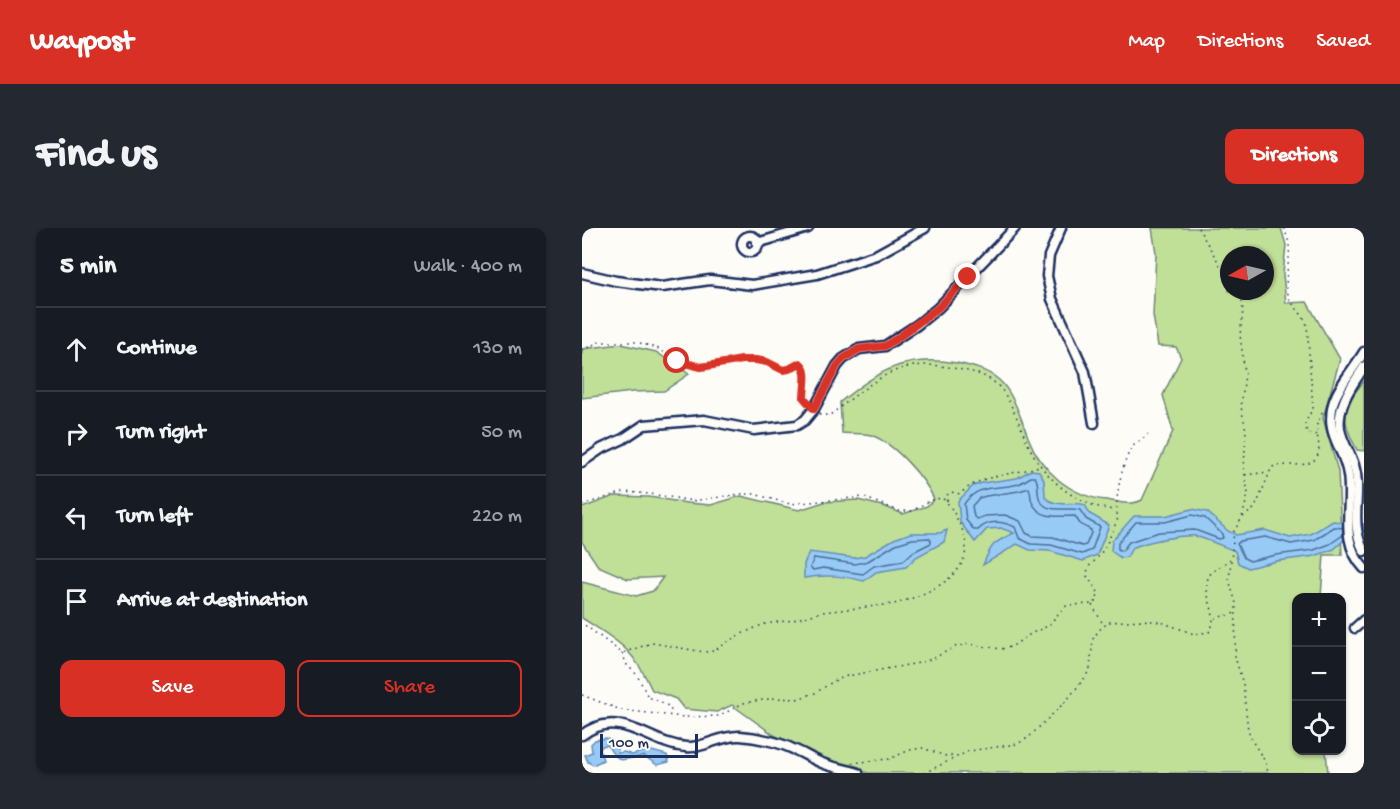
<!DOCTYPE html>
<meta charset="utf-8">
<style>
body{margin:0;font-family:"Gochi Hand",sans-serif;background:#242831;color:#f1f3f6}
.controls{position:absolute;right:18px;bottom:18px;display:grid;overflow:hidden;border-radius:12px;box-shadow:0 2px 4px #0004}
.controls button{width:54px;height:54px;display:grid;place-items:center;padding:0;border:0;border-bottom:2px solid #363941;background:#171b24;color:#f1f3f6;font:30px sans-serif}
.compass{position:absolute;left:638px;top:18px;width:54px;height:54px;border-radius:50%;background:#171b24;box-shadow:0 2px 4px #0004;rotate:262deg}
.scale{position:absolute;left:18px;bottom:15px;width:98px;box-sizing:border-box;padding-left:6px;border:3px solid #1b2f5e;border-top:0;font-size:16px;line-height:21px;white-space:nowrap;color:#1b2f5e;-webkit-text-stroke:4px #fdfcf7;paint-order:stroke}
.stop{position:absolute;width:18px;height:18px;margin:-14px;border:4px solid #d93025;border-radius:50%;background:#fff}
.stop.end{background:#d93025;border-color:#fff;box-shadow:0 2px 6px #0008}
.list{margin:0;padding:0;list-style:none}
h2{display:flex;justify-content:space-between;align-items:center;height:78px;margin:0;padding:0 24px;font-size:26px}
h2 small{font-size:20px;font-weight:400;color:#9ea1a6}
.list li{display:grid;grid-template-columns:39px 1fr auto;gap:18px;align-items:center;box-sizing:border-box;height:84px;padding:0 24px;border-top:2px solid #363941}
.list b{display:block;font-size:22px;white-space:nowrap}
.list em{font-size:20px;font-style:normal;color:#9ea1a6}
.actions{display:flex;gap:12px;padding:18px 24px}
.actions a{flex:1;padding:14px 0;border:2px solid #d93025;border-radius:12px;text-align:center;font-size:21px;color:#d93025}
.actions .main{background:#d93025;color:#fff}
.icon{flex:none;width:33px;height:33px;fill:none;stroke:currentColor;stroke-width:2;stroke-linecap:round;stroke-linejoin:round}
.map{position:relative;flex:none;width:782px;height:545px;overflow:hidden;border-radius:12px}
header{display:flex;align-items:center;gap:36px;box-sizing:border-box;height:84px;padding:0 30px;background:#d93025;color:#fff}
header strong{font-size:28px}
nav{display:flex;gap:33px;margin-inline-start:auto;font-size:21px}
.intro{display:flex;align-items:center;justify-content:space-between;box-sizing:border-box;height:144px;padding:0 36px}
h1{margin:0;font-size:42px}
.button{padding:15px 27px;border-radius:12px;background:#d93025;color:#fff;font-size:21px;font-weight:700}
main{display:flex;gap:36px;padding:0 36px}
aside{flex:1;background:#171b24;border-radius:12px;box-shadow:0 2px 4px #0004}
.map>svg:first-child{display:block}
.green{fill:#c0df97;stroke:#6e877a;stroke-width:1.5;fill-rule:evenodd}
.water{fill:#97cbf5;stroke:#658db9;stroke-width:1.5}
.lines{fill:none;stroke-linecap:round;stroke-linejoin:round}
.shore{stroke:#4d6d9a;stroke-width:1.5}
.minor-casing{stroke:#1b2f5e;stroke-width:13}
.path{stroke:#1b2f5e;stroke-width:1.5;stroke-dasharray:1.5 4.5;stroke-linecap:butt}
.minor{stroke:#fdfcf7;stroke-width:8}
.route{stroke:#d93025;stroke-width:8}
</style>
<header>
<strong>Waypost</strong>
<nav><a>Map</a><a>Directions</a><a>Saved</a></nav>
</header>
<div class="intro"><h1>Find us</h1><a class="button">Directions</a></div>
<main>
<aside>
<h2>5 min<small>Walk · 400 m</small></h2>
<ul class="list">
<li><svg class="icon" aria-label="ahead" viewBox="0 0 24 24"><path d="M12 20V5M6 11l6-6 6 6"/></svg><div><b>Continue</b></div><em>130 m</em></li>
<li><svg class="icon" aria-label="right" viewBox="0 0 24 24"><path d="M7 20v-9h11M14 6l5 5-5 5"/></svg><div><b>Turn right</b></div><em>50 m</em></li>
<li><svg class="icon" aria-label="left" viewBox="0 0 24 24"><path d="M17 20v-9H6M10 6l-5 5 5 5"/></svg><div><b>Turn left</b></div><em>220 m</em></li>
<li><svg class="icon" aria-label="arrive" viewBox="0 0 24 24"><path d="M6 21V4h12l-3 4 3 4H6"/></svg><div><b>Arrive at destination</b></div></li>
</ul>
<div class="actions"><a class="main">Save</a><a>Share</a></div>
</aside>
<div class="map">
<svg width="782" height="545" viewBox="0 0 782 545">
<rect width="100%" height="100%" fill="#fdfcf7"/>
<filter id="ink" filterUnits="userSpaceOnUse"><feTurbulence type="fractalNoise" baseFrequency=".0167" numOctaves="2"/><feDisplacementMap in="SourceGraphic" scale="12" xChannelSelector="R" yChannelSelector="G"/><feConvolveMatrix kernelMatrix="1 2 1 2 8 2 1 2 1" color-interpolation-filters="sRGB"/></filter>
<g filter="url(#ink)">
<g class="green">
<path d="M570,0H699L704,17L701,46L704,75L725,74L758,131L741,190L756,243L760,327H742L739,369L714,370V522L744,523L746,545H286L239,531L192,507L150,477L135,484L102,481L94,471L70,462C51,420 37,414 0,390V354L54,368L71,363L81,349L46,351L16,338L0,314V280L32,268L67,269L105,275L129,277L159,268L217,282L242,274L276,272L304,279L321,286L345,278L352,271C343,250 312,215 289,207C281,205 269,206 260,205L258,174C298,142 323,126 375,135C389,138 406,142 417,152C431,164 440,193 446,209C459,243 488,268 524,272C537,274 549,278 560,272L591,203L581,167L599,130L594,119L576,118L571,87L574,25ZM647,27H683V63H647Z"/>
<polygon points="39,116 74,124 107,146 82,163 50,164 0,170 0,121"/>
<path d="M782,153V223L775,222C768,209 760,192 765,177C768,169 777,160 782,153Z"/>
</g>
<g class="water">
<path d="M449,242L457,243L462,252L463,269C474,280 488,273 503,277L508,286L527,297L515,327L501,333L468,323L448,322L435,316L401,337C410,315 411,315 432,305L419,300L405,301L393,314L378,294L376,273L391,258L400,255L435,250Z"/>
<path d="M610,281L625,284L646,303L654,307L683,302L708,310L729,306L751,293L780,297L782,296V310L761,313L752,321L733,328L695,333L666,340L656,335L653,323C640,318 627,312 613,308C601,306 562,314 550,320L545,329L539,330L529,323L530,313L552,288H583Z"/>
<path d="M365,302L362,314L334,329L324,339L294,344L282,353C261,348 244,346 222,350V336L227,324L272,330L283,328L312,311L329,305H358Z"/>
<polygon points="24,510 34,516 36,525 42,524 50,527 66,522 85,527 87,534 75,537 62,528 39,532 32,527 25,517 20,518 18,522 21,532 11,537 6,534 3,527 10,524 9,516 13,512"/>
</g>
<g class="lines">
<g class="shore">
<path d="M449,249H453C458,256 454,265 458,272C466,287 485,278 498,282L504,291L518,299L510,322L500,326L469,317L449,316L437,310L433,299C420,293 407,291 396,302H392L384,292L382,276C396,255 415,262 436,256C440,255 445,251 449,249Z"/>
<path d="M447,260C449,264 448,269 450,274C458,292 477,288 493,288L498,296L509,302V305L504,317L500,318L471,309L450,308L444,305L438,293L423,287L403,288L395,291L392,289L390,278L397,270L404,268L437,263Z"/>
<polygon points="610,287 623,290 640,306 641,310 637,311 613,302 577,304 547,314 540,323 536,321 536,315 554,294 583,294"/>
<polyline points="761,300 752,299 732,312 709,316 683,309 658,313 655,316 662,330 668,333 694,327 732,322 748,316 761,307"/>
<polygon points="347,310 349,312 349,315 331,324 321,333 292,338 281,346 241,340 231,342 228,340 232,330 273,336 286,333 314,316 330,311"/>
</g>
<defs>
<g id="minor">
<polyline points="479,0 467,28 465,48 470,71 503,144 512,195"/>
<circle cx="168" cy="16" r="8"/>
<polyline points="175,15 226,0"/>
<polyline points="0,45 34,53 80,59 128,52 170,57 235,46 294,27 343,0"/>
<path d="M782,124C773,139 755,160 751,176C743,208 762,219 766,247C771,279 756,312 782,340"/>
<path d="M782,139C772,155 760,170 758,189C755,207 767,221 772,237C781,266 766,293 782,323"/>
<polyline points="0,234 19,221 41,211 62,197 122,192 172,202 215,197 223,192 232,181 255,138 261,131 277,121 303,118 335,97 356,80 433,0"/>
<polyline points="773,400 782,392"/>
<path d="M0,507C38,478 66,516 104,519C121,521 138,507 158,508C174,509 197,514 211,521C221,525 230,531 240,535C252,540 264,541 276,545"/>
</g>
</defs>
<use href="#minor" class="minor-casing"/>
<g class="path">
<polyline points="616,0 647,52"/>
<path d="M702,0C704,6 707,12 707,18C709,33 701,49 706,66C708,77 720,83 725,97L731,180L723,195L725,205L735,207V196L742,181"/>
<polyline points="654,63 660,73 661,83 658,107 663,146 659,179 664,202 662,240 666,266 660,290 652,303 647,352 654,375 653,429 661,456 666,502 672,516 684,535 686,545"/>
<polyline points="0,122 17,114 55,114 77,121 95,133 119,139 160,132 174,132 185,134 201,142 207,141 218,135 222,138 224,146 222,170 228,176"/>
<path d="M237,187H248C291,155 313,128 371,140C386,143 401,145 413,155C424,164 429,178 435,190C440,201 444,213 450,224C467,255 497,278 532,282"/>
<polyline points="663,247 687,244"/>
<path d="M365,273V267L369,264L378,266C399,245 431,248 457,238"/>
<path d="M0,277L42,264L69,266L111,273L158,266H172L208,276L281,269L317,283H330L349,272L360,270C369,277 373,287 378,297C402,343 348,366 312,376L240,384L211,392L182,396L155,408L132,423L122,424L70,415L40,425L0,395"/>
<path d="M661,289L673,280L690,239C712,233 745,247 735,207"/>
<polyline points="510,377 521,396"/>
<polyline points="633,390 654,385"/>
<polyline points="40,425 45,437 55,447 66,469 84,476 92,486"/>
<path d="M0,467L39,482L102,489L138,488L161,475L193,470L215,471L233,465L252,453L265,448L337,435L350,431L375,418L387,416L419,421L429,419L450,405L466,398L482,379L487,377L510,376L515,373L516,364L505,348L506,339C522,326 528,309 536,290C531,275 541,230 551,218C556,214 561,211 566,206"/>
<polyline points="0,496 1,495"/>
<polyline points="270,535 307,531 328,522 340,520 364,528 373,528"/>
<path d="M342,545L387,523L435,516L446,510L485,472L504,448L508,440L511,411L517,402L527,394L561,392L579,394L612,406L627,404C639,387 620,369 626,350C628,343 642,337 648,331"/>
</g>
<use href="#minor" class="minor"/>
</g>
</g>
<g class="lines" filter="url(#ink)">
<path class="route" d="M95,133L119,139L160,132H174L185,134L201,142L207,141L218,135C227,143 222,158 222,170L232,181L255,138L261,131L277,121L303,118L317,109L356,80L386,49"/>
</g>
</svg>
<div class="controls">
<button>+</button>
<button>−</button>
<button><svg class="icon" aria-label="locate" viewBox="0 0 24 24"><circle cx="12" cy="12" r="6"/><path d="M12 2v4M12 18v4M2 12h4M18 12h4"/></svg></button>
</div>
<svg class="compass" viewBox="-18 -18 36 36"><path d="M0-13l5 13h-10z" fill="#e53935"/><path d="M0 13l5-13h-10z" fill="#9ea1a6"/></svg>
<div class="scale">100 m</div>
<div class="stop" style="left:95px;top:133px"></div>
<div class="stop end" style="left:386px;top:49px"></div>
</div>
</main>
